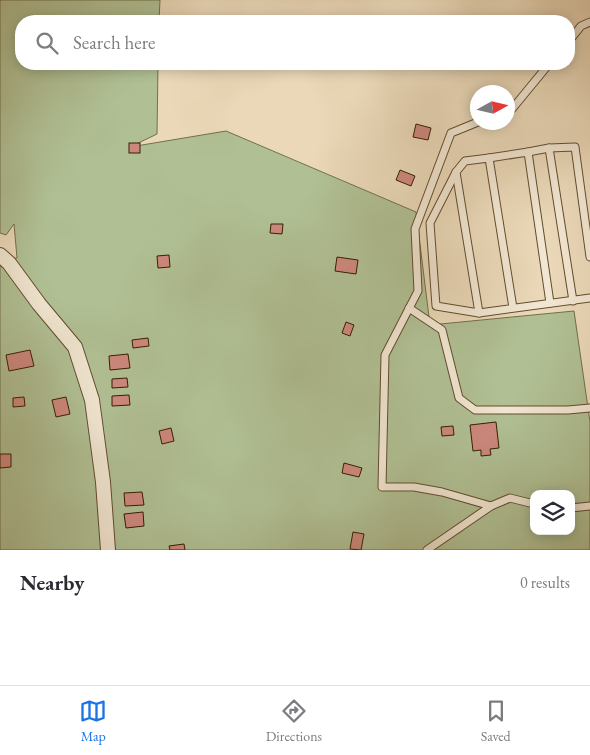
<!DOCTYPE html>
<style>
body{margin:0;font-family:"EB Garamond",serif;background:#f7f7f7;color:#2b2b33}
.controls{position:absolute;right:15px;bottom:15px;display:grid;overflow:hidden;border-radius:10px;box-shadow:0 2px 12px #0003}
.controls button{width:45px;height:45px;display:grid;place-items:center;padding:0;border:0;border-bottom:1px solid #e1e1e2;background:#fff;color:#2b2b33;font:25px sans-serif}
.compass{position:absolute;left:470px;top:85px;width:45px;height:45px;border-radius:50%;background:#fff;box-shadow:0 2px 12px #0003;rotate:82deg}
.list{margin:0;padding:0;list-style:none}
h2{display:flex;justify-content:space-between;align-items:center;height:65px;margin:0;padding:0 20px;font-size:21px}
h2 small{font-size:16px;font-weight:400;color:#7c7c81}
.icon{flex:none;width:28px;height:28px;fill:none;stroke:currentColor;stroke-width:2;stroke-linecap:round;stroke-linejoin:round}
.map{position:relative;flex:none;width:590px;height:550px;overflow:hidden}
.search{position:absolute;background:#fff;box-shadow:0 2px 12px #0003;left:15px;right:15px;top:15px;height:55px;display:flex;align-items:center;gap:12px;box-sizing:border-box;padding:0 18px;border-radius:20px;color:#7c7c81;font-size:19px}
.sheet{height:135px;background:#fff}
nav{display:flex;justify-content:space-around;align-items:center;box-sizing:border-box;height:70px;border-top:1px solid #e1e1e2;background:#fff;font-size:14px;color:#7c7c81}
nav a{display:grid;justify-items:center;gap:2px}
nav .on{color:#1a73e8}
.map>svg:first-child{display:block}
.green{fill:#b0c094;stroke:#726f4a;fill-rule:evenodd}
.building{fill:#cd887e;stroke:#341e00}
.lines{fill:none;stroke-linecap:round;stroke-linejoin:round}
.lane-casing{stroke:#624c2e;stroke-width:9}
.street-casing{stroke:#624c2e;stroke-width:16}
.lane{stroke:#f1e6d1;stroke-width:7}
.street{stroke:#f1e6d1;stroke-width:14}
</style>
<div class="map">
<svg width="590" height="550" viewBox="0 0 590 550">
<rect width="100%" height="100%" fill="#ead8b8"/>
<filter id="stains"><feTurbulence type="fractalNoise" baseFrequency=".004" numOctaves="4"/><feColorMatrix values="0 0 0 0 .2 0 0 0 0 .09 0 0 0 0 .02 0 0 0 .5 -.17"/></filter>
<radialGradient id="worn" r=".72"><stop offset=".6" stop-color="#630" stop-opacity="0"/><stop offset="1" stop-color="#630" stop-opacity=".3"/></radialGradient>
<path class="green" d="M0,0H160L159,21H21V64H158L157,134L130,147L226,131L416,212L430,325L574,311L590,422V550H0V260L17,258L14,224L6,235L0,233ZM534,494H571V531H534Z"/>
<g class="building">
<polygon points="416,124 431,128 428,140 413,137"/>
<rect x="129" y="143" width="11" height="10"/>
<polygon points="400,170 415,176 411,186 396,180"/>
<polygon points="271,224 283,224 282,234 270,233"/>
<polygon points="169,255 170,267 158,268 157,256"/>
<polygon points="337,257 358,260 356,274 335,271"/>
<polygon points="346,322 354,325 350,336 342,333"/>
<polygon points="148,338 149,346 133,348 132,340"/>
<polygon points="30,350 34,366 9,371 6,355"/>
<polygon points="128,354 130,368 110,370 109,356"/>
<polygon points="127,378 128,387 112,388 112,379"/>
<polygon points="129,395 130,405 112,406 112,396"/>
<polygon points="24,397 25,406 13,407 13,398"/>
<polygon points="66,397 70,414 56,417 52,400"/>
<polygon points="496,422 499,448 490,449 491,455 481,456 481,450 473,451 470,425"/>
<polygon points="453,426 454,435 442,436 441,427"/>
<polygon points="171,428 174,441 162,444 159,431"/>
<polygon points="0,454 11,454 11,467 0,468"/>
<polygon points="344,463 362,468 359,477 342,473"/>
<polygon points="142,492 144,505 125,506 124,493"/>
<polygon points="143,512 144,526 126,528 124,514"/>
<polygon points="353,532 364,534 361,550 350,549"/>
<polygon points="184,544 185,550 170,550 169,546"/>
</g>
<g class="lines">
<defs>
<g id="lane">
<polyline points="569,41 581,26 590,22"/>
<polyline points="508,111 512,109 549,64"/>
<polyline points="478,122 451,133 415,229 418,291 385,355 382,487 414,487 442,492 491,506"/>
<polyline points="549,148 575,147 590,257"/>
<polyline points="528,152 549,148 573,301"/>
<polyline points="489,158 528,152 550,303"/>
<polyline points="456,172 430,223 436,306 479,313"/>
<polyline points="409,308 442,330 459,398 475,410 568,410 590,408"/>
<path d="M513,308L489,158L465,161L456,172L479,313C516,308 553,303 590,298"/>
<polyline points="571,508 590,506"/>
<polyline points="427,550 491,506 510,498 534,504"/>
</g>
<polyline id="street" points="0,255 9,263 39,304 75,347 92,400 103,482 108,550"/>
</defs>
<use href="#lane" class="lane-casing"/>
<use href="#street" class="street-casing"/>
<use href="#lane" class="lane"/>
<use href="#street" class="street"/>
</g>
<rect width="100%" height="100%" filter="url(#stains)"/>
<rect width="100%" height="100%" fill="url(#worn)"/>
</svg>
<div class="controls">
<button><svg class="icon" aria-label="layers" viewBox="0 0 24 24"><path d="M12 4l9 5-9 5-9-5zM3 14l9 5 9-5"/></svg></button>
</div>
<svg class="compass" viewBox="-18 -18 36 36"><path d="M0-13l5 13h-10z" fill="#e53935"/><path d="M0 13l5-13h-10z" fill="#7c7c81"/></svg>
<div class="search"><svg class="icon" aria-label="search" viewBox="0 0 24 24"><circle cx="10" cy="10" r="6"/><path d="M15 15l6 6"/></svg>Search here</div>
</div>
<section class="sheet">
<h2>Nearby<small>0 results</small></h2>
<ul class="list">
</ul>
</section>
<nav>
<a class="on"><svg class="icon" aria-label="map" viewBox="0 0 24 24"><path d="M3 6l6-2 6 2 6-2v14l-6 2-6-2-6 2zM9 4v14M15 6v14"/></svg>Map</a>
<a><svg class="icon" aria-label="directions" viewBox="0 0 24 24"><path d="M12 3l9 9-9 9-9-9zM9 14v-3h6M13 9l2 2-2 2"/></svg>Directions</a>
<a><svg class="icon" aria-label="saved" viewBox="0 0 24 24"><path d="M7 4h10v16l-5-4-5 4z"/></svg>Saved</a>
</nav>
